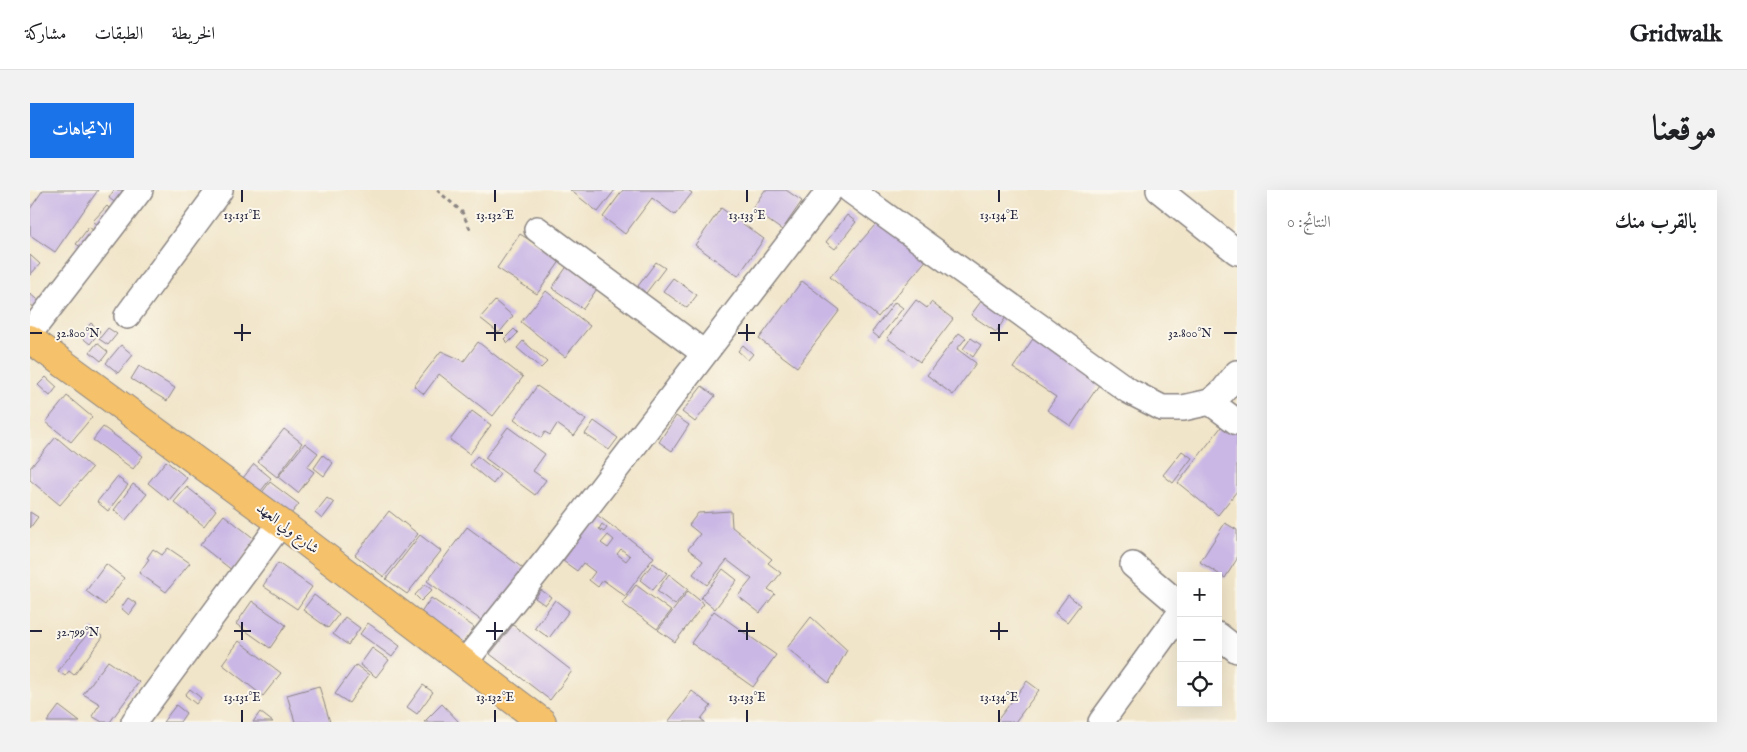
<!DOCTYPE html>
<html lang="ar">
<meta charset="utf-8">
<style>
body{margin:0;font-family:"IM FELL English",Amiri,serif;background:#f2f2f2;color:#202124;direction:rtl}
.controls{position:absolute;right:15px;bottom:15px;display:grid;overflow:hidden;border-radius:0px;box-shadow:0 5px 20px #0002}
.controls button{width:45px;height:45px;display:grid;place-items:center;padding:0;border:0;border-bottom:1px solid #e0e0e0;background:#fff;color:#202124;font:25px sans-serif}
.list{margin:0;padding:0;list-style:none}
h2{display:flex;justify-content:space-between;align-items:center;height:65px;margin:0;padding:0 20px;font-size:21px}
h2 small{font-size:16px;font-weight:400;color:#757577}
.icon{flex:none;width:28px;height:28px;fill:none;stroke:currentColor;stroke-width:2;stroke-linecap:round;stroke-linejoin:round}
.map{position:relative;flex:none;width:1207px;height:532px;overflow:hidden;direction:ltr;border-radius:0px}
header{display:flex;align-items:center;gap:30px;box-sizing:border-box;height:70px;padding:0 25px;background:#fff;border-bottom:1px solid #e0e0e0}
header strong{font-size:24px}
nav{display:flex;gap:28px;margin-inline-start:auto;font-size:18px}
.intro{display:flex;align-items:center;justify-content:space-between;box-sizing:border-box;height:120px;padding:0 30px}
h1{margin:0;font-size:35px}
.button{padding:12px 22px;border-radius:0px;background:#1a73e8;color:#fff;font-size:18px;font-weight:700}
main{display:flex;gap:30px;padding:0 30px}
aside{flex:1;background:#fff;border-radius:0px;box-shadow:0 5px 20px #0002}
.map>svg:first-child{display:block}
.building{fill:#cab7e5;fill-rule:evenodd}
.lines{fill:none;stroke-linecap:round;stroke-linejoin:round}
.minor-casing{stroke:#8a8482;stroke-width:28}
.major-casing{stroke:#8a8482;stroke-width:30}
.path{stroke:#8a8482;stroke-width:3;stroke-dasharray:4 4;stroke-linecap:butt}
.minor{stroke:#fff;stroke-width:25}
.major{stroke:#f5c16b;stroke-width:28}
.ticks{fill:none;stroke:#22223b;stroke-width:2}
.labels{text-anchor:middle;stroke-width:4;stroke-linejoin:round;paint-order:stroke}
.street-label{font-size:15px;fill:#22223b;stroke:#fbf7ec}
.ticks-label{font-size:12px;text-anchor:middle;fill:#22223b;stroke:#fbf7ec;stroke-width:4;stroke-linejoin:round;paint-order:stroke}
</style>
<header>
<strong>Gridwalk</strong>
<nav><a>الخريطة</a><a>الطبقات</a><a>مشاركة</a></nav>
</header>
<div class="intro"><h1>موقعنا</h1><a class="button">الاتجاهات</a></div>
<main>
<aside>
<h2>بالقرب منك<small>النتائج: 0</small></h2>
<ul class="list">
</ul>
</aside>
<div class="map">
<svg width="1207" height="532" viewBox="0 0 1207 532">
<rect width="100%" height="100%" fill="#fbf7ec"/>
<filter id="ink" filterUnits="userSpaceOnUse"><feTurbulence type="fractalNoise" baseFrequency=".02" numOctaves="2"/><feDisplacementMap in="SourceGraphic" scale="10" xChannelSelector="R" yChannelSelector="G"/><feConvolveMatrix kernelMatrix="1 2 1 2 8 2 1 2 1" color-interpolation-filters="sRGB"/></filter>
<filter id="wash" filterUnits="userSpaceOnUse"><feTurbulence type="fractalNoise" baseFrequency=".0096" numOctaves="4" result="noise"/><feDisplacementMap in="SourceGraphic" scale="20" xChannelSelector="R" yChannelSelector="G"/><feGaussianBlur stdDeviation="1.12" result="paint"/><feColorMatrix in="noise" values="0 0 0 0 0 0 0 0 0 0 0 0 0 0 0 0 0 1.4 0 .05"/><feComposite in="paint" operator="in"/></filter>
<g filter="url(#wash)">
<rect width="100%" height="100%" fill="#f1e5c9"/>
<g id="blocks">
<g class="building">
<polygon points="13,0 68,0 25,62 0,45 0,19"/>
<polygon points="84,0 97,0 87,14 79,8"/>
<polygon points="540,0 585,0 568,22"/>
<polygon points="593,0 658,0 662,3 645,25 622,8 595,44 573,27"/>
<polygon points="735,0 756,0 772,11 752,40 722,19"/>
<polygon points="77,16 82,21 69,36 63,31"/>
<polygon points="691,18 734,49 708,86 665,55"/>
<polygon points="817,25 826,32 805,59 796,52"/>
<polygon points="851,28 898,68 848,127 800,87"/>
<polygon points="59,37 64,41 51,57 46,54"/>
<polygon points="490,44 531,70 507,104 467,78"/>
<polygon points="0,65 10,74 0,85"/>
<polygon points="626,72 635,78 616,103 608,96"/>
<polygon points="538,75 569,96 553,119 522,98"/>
<polygon points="643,88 667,105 657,118 633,101"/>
<polygon points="772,91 810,120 767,177 729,149"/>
<polygon points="516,101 560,136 535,167 491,132"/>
<polygon points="0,104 11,113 6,119 0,114"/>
<polygon points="886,110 897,118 901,112 923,129 890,172 857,148"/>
<polygon points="952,110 976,127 966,142 941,125"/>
<polygon points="465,111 483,126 469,143 450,128"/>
<polygon points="865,112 873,118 849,148 842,142"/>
<polygon points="61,133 70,141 60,154 50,146"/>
<polygon points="78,138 87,144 78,155 69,149"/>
<polygon points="484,139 488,143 478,153 474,149"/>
<polygon points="929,143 936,148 927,159 946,173 923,205 897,185"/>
<polygon points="1007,143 1073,189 1041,236 1017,220 1026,207 983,178"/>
<polygon points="941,148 951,155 943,167 933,159"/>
<polygon points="493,151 517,172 511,178 487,158"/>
<polygon points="448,152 493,187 463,226 409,184 394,204 384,196 411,161 434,171"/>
<polygon points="67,153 78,162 71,171 60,162"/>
<polygon points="91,155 103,165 88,183 76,173"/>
<polygon points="713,155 723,164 718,170 708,161"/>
<polygon points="109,176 145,198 137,211 101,189"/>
<polygon points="16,187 27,197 20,206 8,195"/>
<polygon points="507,196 556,230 544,246 527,234 520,245 515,242 511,248 484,229"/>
<polygon points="672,196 685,206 665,232 652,222"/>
<polygon points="37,206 62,227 41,252 16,232"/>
<polygon points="442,221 461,235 440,264 420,250"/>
<polygon points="646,226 659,235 642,261 629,252"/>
<polygon points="564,231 588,248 579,260 555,244"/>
<polygon points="1195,232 1207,241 1207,301 1188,325 1148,293"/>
<polygon points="73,237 113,266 103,279 63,250"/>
<polygon points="478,237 515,264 503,281 516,290 505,305 455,268"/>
<polygon points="254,239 272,253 247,287 228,272"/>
<polygon points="26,247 62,278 30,315 0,290 0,278"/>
<polygon points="275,253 288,263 277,277 284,282 268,303 248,287"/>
<polygon points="1152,261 1162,268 1143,293 1133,285"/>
<polygon points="293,265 303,273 294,286 284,278"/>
<polygon points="447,266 470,284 463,294 440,275"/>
<polygon points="136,271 157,288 139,310 118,293"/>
<polygon points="224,274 241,288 227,306 209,293"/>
<polygon points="87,287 98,295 78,321 67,312"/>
<polygon points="240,292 269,314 256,330 228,308"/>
<polygon points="103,294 117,304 96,330 84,320"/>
<polygon points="157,297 186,320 174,336 144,312"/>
<polygon points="297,308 304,313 292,329 285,323"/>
<polygon points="359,321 388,344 354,387 325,365"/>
<polygon points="701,321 702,337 742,369 738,373 751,383 738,399 745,404 730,423 708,406 722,389 697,370 677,395 663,384 673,371 658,359 670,344 659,335 668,323"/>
<polygon points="0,322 8,327 0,338"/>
<polygon points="194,325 226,350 203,381 170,355"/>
<path d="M567,325L624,367L595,406L573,390L568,397L559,390L565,382L553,373L547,381L533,371ZM572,334L577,338L574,342L569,339ZM578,345L584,350L578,358L571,353ZM591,359L600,366L596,371L587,364Z"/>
<polygon points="1195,333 1207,340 1207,369 1195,388 1170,372"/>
<polygon points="437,337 498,382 459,436 397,391"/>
<polygon points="390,345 411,361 377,404 356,389"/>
<polygon points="138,358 160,373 136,402 109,383 119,369 117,368 123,359 132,365"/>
<polygon points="248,373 282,397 267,419 233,396"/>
<polygon points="623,373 637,383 623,400 610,390"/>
<polygon points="76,374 94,388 75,415 56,401"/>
<polygon points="693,379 707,390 685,419 671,408"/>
<polygon points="639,384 658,399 645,415 627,401"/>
<polygon points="395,394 402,400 391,411 385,405"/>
<polygon points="606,395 641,421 627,439 592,413"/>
<polygon points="511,400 521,407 515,415 505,408"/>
<polygon points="658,401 674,414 645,452 628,440"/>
<polygon points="284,405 309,424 298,438 273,420"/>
<polygon points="1038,405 1050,415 1037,432 1025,423"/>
<polygon points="98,408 107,414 99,425 91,418"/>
<polygon points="401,408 444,437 427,462 384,433"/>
<polygon points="525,410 539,421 519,448 505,438"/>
<polygon points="222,411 256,435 240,458 206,434"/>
<polygon points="684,421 746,465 723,497 661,453"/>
<polygon points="315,427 330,438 318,455 303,444"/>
<polygon points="781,427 817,460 799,493 757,458"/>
<polygon points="338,433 370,456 362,467 330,444"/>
<polygon points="483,435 542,481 520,510 460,464"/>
<polygon points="62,438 73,447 44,485 39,481 35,486 28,481"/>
<polygon points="209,451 251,483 233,506 192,474"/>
<polygon points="342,458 359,470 346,487 330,475"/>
<polygon points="78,471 109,492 80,532 72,532 62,526 70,514 53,504"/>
<polygon points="326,475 339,485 319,513 305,504"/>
<polygon points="997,491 1009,500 985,532 966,532"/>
<polygon points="393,495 403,502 387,524 377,517"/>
<polygon points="289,496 300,532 265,532 257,505"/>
<polygon points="160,499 171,508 166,514 155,505"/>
<polygon points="662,501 681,516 671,529 675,532 638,532"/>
<polygon points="412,514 429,532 394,532"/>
<polygon points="146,515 156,523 150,532 133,532"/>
<polygon points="29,516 50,532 17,532"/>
<polygon points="230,522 243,532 223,532"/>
</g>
</g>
</g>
<g filter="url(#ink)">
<use href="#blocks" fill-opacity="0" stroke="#8a8482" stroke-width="1"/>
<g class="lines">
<defs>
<g id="minor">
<polyline points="820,0 1099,201 1132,218 1153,218 1180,212 1193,201 1207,183"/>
<polyline points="1129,0 1207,62"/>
<polyline points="507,39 674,163"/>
<polyline points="97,126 190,0"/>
<polyline points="0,143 110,0"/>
<polyline points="1180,212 1207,232"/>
<polyline points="1103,375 1151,416"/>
<polyline points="1188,445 1207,460"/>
<polyline points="434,473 518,368 800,0"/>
<polyline points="104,532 251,333"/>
<polyline points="1071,532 1151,422"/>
</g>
<polyline id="major" points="0,149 251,333 512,532"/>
</defs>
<use href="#minor" class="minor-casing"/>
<use href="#major" class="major-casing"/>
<polyline class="path" points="407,0 432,22 441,41"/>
<use href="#minor" class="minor"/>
<use href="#major" class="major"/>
</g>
</g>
<path class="ticks" d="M212,0V12M465,0V12M717,0V12M969,0V12M212,134V151M465,134V151M717,134V151M969,134V151M0,143H12M204,143H221M456,143H473M708,143H725M960,143H978M1194,143H1207M212,432V450M465,432V450M717,432V450M969,432V450M0,441H12M204,441H221M456,441H473M708,441H725M960,441H978M212,520V532M465,520V532M717,520V532M969,520V532"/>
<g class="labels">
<g class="street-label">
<text transform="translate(258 338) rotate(37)" y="5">شارع ولي العهد</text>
</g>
</g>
<g class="ticks-label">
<text x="212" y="29">13.131°E</text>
<text x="465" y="29">13.132°E</text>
<text x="717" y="29">13.133°E</text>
<text x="969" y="29">13.134°E</text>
<text x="48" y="147">32.800°N</text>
<text x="1160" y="147">32.800°N</text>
<text x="48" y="446">32.799°N</text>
<text x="212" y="511">13.131°E</text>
<text x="465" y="511">13.132°E</text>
<text x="717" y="511">13.133°E</text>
<text x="969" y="511">13.134°E</text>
</g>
</svg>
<div class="controls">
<button>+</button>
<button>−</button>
<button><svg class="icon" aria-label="locate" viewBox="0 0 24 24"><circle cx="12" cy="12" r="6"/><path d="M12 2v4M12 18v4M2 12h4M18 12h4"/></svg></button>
</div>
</div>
</main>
